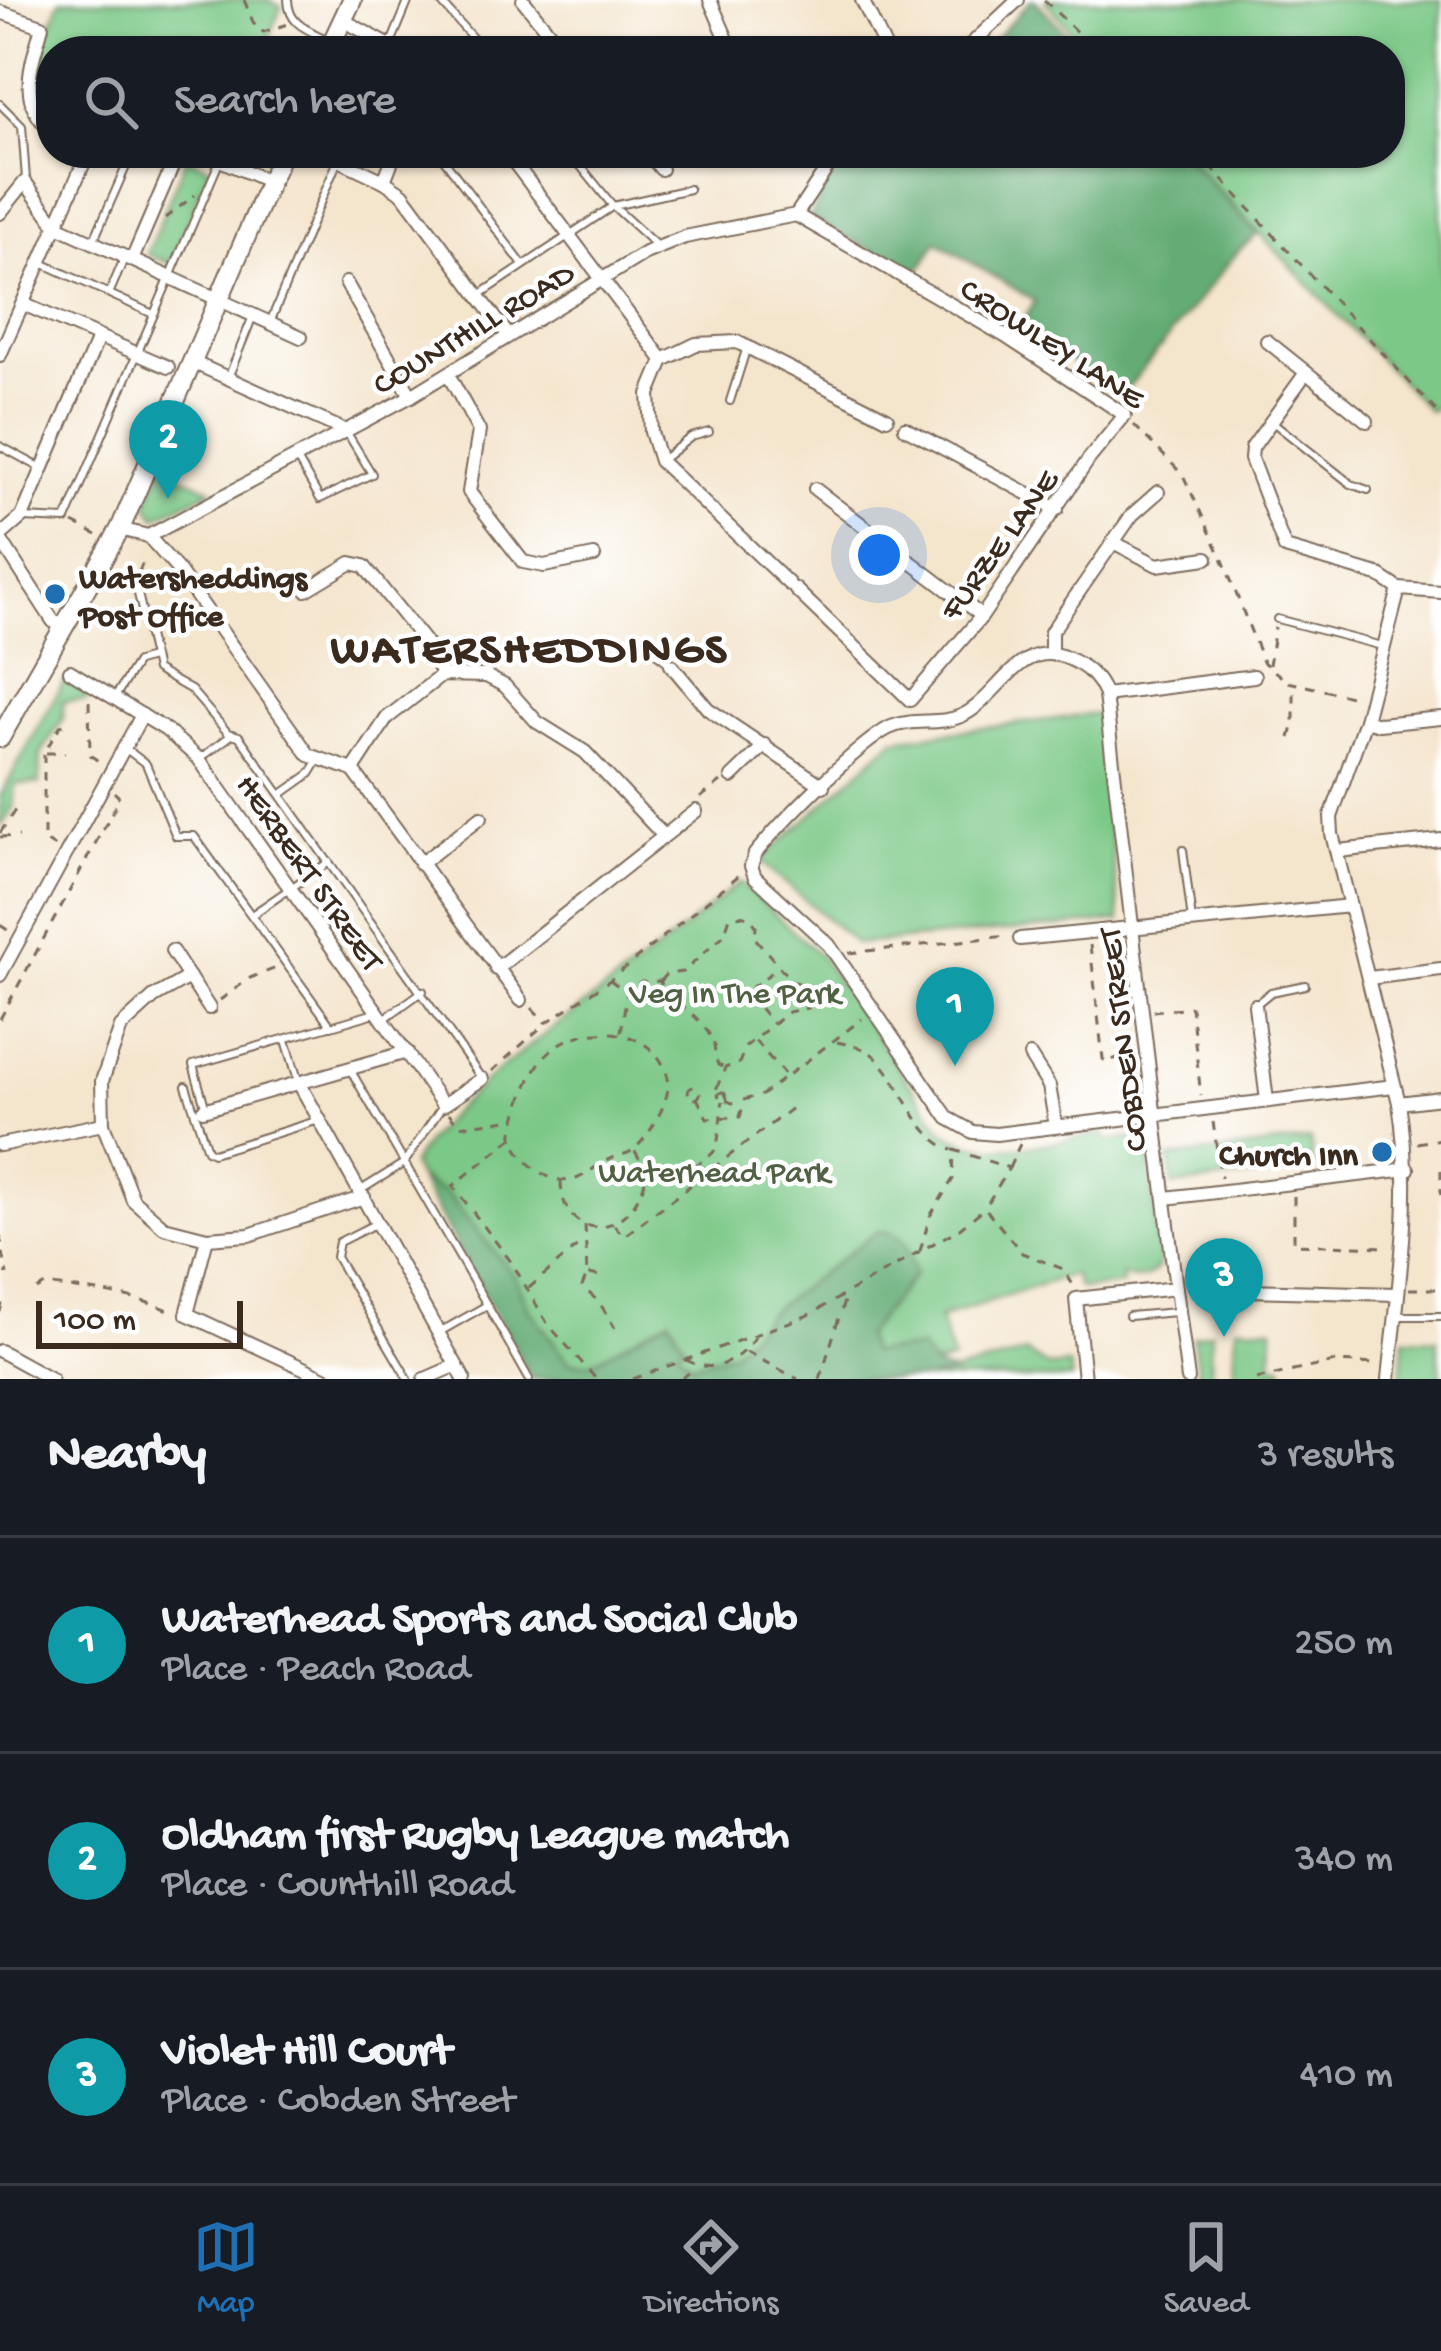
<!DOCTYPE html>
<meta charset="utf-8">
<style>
body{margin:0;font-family:"Gochi Hand",sans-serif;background:#242831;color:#f1f3f6}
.scale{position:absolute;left:36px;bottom:30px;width:207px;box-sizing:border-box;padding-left:12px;border:6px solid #3b2a1e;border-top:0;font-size:33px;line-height:42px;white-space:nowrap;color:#3b2a1e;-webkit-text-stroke:9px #fff;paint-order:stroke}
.you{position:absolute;left:879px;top:555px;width:42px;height:42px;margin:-30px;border:9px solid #fff;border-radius:50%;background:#1a73e8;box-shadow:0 0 0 18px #1a73e833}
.badge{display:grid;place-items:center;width:78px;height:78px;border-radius:50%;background:#1f6fb2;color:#fff;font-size:39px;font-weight:700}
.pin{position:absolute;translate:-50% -99px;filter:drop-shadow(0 3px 6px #0008)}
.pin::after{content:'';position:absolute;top:63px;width:42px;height:36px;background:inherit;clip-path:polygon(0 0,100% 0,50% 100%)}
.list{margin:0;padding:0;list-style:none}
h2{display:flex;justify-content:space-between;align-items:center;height:156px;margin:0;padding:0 48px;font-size:51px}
h2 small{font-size:39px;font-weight:400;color:#9ea1a6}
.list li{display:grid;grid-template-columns:78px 1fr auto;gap:36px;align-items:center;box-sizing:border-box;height:216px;padding:0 48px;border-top:3px solid #363941}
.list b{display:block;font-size:45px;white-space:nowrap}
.list p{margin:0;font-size:39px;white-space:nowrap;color:#9ea1a6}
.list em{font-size:39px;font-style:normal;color:#9ea1a6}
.icon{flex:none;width:66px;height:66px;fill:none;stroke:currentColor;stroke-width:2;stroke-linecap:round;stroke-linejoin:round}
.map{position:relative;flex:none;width:1441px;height:1379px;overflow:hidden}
.search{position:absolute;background:#171b24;box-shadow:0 3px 9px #0004;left:36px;right:36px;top:36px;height:132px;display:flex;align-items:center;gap:30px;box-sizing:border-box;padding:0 42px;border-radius:48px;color:#9ea1a6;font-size:45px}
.sheet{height:804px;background:#171b24}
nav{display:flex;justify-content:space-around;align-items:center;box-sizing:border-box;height:168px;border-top:3px solid #363941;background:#171b24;font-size:33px;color:#9ea1a6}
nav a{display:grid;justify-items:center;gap:6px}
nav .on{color:#1f6fb2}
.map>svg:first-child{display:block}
.green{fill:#7bc887;stroke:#5b7952;stroke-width:3}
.forest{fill:#64ac74;stroke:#506b49;stroke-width:3}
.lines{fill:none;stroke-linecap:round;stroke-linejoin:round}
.service-casing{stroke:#7c6b5b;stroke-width:10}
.minor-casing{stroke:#7c6b5b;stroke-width:16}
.primary-casing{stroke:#7c6b5b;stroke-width:22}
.path{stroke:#7c6b5b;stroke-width:3;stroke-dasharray:9 9;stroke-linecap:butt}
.service{stroke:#fff;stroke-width:6}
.minor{stroke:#fff;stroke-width:12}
.primary{stroke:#fff;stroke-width:18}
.poi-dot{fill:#1f6fb2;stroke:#fff;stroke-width:4.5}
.labels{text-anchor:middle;stroke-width:9;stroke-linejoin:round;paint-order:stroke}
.street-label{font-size:33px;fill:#3b2a1e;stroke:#fff}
.poi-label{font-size:33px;font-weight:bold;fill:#3b2a1e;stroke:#fff;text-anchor:start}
.park-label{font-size:33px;fill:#516143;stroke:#fff}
.district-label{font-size:45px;font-weight:bold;letter-spacing:3px;fill:#3b2a1e;stroke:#fff}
</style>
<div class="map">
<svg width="1441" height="1379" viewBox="0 0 1441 1379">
<rect width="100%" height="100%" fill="#fff"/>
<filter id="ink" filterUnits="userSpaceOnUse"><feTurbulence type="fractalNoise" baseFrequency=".00833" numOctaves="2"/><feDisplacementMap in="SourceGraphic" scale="24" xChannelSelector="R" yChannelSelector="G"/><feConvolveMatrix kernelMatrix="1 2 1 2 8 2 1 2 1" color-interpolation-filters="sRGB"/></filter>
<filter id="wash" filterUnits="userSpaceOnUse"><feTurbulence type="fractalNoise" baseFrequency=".004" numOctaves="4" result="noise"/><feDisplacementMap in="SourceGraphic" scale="48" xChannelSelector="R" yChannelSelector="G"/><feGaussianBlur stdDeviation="2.7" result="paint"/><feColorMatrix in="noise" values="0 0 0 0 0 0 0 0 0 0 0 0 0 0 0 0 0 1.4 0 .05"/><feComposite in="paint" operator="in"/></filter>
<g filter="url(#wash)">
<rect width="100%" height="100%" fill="#f4e5cd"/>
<g class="green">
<polygon points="60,0 268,0 281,7 264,51 51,51 51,78 34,71"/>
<polygon points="1045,0 1441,0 1441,405 1429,411 1183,153 1390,153 1390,51 1089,51"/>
<polygon points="186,158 210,167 171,264 147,254"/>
<polygon points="162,467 212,490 156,517 147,504"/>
<polygon points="64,681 86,693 87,700 63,701 63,719 41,754 39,784 15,784 13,808 0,828 0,797"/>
<polygon points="1094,714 1098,719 1120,921 856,944 760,861 895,739"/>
<path d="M740,882L820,956L943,1131C990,1163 1051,1141 1105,1134L1106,1141L1147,1137L1160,1265C1149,1278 1138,1283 1122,1275L1123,1285L1084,1289L1078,1287L1073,1274L939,1318L953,1360L891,1379H532L411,1165C453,1093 558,1026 625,975C664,946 702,913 740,882Z"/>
<polygon points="1310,1140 1314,1168 1173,1186 1170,1158"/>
<polygon points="1236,1326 1273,1327 1272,1364 1283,1365 1283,1371 1244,1379 1199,1379 1193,1337 1212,1331 1211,1375 1234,1376"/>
<polygon points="1404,1338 1437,1339 1441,1379 1401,1379"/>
<polygon points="1026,1353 1049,1367 1069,1365 1072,1379 929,1379"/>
</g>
<g class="forest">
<polygon points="1031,0 1035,0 1083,51 984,51"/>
<polygon points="851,153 1181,153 1258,234 1239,250 1122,395 1020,327 1035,301 937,242 917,274 810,217 828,180"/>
<path d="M418,1178L447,1194L516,1278L529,1309L569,1362L590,1363L670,1318L683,1343L678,1352L692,1364L732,1352L772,1310L878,1231C906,1231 908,1251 915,1274L864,1337L871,1353L921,1348L933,1367L954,1373L929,1379H532Z"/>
</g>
</g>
<g filter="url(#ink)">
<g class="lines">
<defs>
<g id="service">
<path d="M288,0C289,25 307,29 328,40"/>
<polyline points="439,0 484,51"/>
<polyline points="389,48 409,0"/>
<polyline points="0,104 22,126 26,179"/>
<polyline points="439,153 523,265"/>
<polyline points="570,153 613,206 658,247"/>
<polyline points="93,242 132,153"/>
<polyline points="42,263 153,314"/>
<polyline points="109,294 124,259"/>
<polyline points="481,294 613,206 689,189"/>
<polyline points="271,320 341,153"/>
<polyline points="228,378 253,316"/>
<polyline points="730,401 747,347"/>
<polyline points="1274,423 1351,484 1368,490"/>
<polyline points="0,446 43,469"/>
<polyline points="297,459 320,499 372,474 346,431"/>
<polyline points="663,459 691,437 709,432"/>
<polyline points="24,518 66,520 220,160 230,153"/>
<polyline points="135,581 156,670 191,690 228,733 239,736 482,1079"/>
<polyline points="1277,619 1382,646"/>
<polyline points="634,637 669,663"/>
<polyline points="115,697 137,662 152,658"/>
<polyline points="126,749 146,764 176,836 194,836 331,1026 375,1013"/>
<polyline points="202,757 233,734"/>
<polyline points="282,794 310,774 318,761"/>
<polyline points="1183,850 1192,921"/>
<polyline points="253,914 329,862"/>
<polyline points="1255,1005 1271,992 1305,985"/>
<polyline points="384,1019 423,991"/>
<polyline points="286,1040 299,1083"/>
<polyline points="351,1071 487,1305 438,1333"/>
<polyline points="186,1086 207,1150 213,1153 316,1121"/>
<polyline points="205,1106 193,1065 329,1026"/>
<polyline points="361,1190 404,1163 441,1108"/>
<polyline points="375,1224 339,1242 336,1257 408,1379"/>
<polyline points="487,1305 529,1379"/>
<polyline points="1129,1316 1176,1312"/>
<polyline points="1399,1316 1441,1316"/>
</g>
<g id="minor">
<polyline points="523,0 564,51"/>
<polyline points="710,0 732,51"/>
<polyline points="862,0 887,51"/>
<path d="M0,12L42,26C32,64 16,101 51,130"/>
<polyline points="343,20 399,51"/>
<polyline points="964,51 1018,0"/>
<polyline points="204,153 270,182"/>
<polyline points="324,153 384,181 403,194 508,335"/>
<polyline points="507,153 663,360"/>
<polyline points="648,153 661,169"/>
<polyline points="384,181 395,153"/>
<polyline points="0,213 25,182 57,226 301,337"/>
<polyline points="132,260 178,153"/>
<polyline points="346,283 411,396"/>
<polyline points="23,304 168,367"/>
<polyline points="1267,341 1367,421"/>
<polyline points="0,355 88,153"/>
<polyline points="663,360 649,394 651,432 660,461 789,584"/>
<polyline points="663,360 696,344 737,342 887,418"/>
<polyline points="192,362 346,431"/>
<polyline points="448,374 479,431 469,492 523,562 544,566 594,556"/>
<polyline points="1305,374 1252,448 1251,459 1285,548 1378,575 1399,589 1441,592"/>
<polyline points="905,428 1057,509"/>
<polyline points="815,489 982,616"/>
<polyline points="120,529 148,536 160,530 411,396 645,253 685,237 796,215 837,153"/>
<polyline points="0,536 22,517 98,338"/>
<polyline points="148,536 178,570 309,755 353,770"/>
<polyline points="0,539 53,621 63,627"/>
<polyline points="1113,542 1157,565 1207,558"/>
<polyline points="795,589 910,700 982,616 1089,459 1125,415 1005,336 796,215"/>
<polyline points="306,590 351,563 364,566 428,646 442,675"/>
<polyline points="1051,653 1051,632 1132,515 1158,492"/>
<polyline points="671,665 708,709 823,786"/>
<polyline points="70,671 166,730 199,759 443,1105 482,1079"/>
<polyline points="1105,695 1254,676"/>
<polyline points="1365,720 1379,724 1441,718"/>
<polyline points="353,770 387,718 442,675 486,676 505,686 537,722 585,752 663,835"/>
<polyline points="353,770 521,1000"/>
<polyline points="732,777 765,745"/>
<polyline points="1338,851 1441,840"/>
<polyline points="420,864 481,817"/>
<polyline points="1020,939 1350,906"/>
<polyline points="172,951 209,1008"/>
<polyline points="496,969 696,811"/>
<polyline points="0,975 142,715"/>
<polyline points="189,977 154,997 121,1027 102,1081 103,1124 133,1200 164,1227 207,1238 249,1235 364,1197"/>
<polyline points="1369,978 1441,969"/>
<polyline points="1255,1005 1267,1101"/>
<polyline points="1030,1056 1049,1086 1056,1126"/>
<polyline points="299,1083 464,1379"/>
<polyline points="1399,1103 1441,1098"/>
<polyline points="203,1110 407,1052"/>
<polyline points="0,1145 103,1124"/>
<polyline points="1166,1198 1408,1169"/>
<polyline points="207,1238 187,1314 327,1379"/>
<polyline points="1207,1289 1397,1294"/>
<polyline points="0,1351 51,1379"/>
<polyline points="425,1379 455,1366"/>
<polyline points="1084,1379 1076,1299 1176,1288"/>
<path d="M1188,1379C1157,1151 1132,923 1105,695C1097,676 1086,666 1067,658C1018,638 999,699 961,716C938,726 912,717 889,728C858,744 778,825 755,854L751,866L755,877L829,945L948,1118L973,1132L996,1134L1394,1086"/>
<path d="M1389,1379C1398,1288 1414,1194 1399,1103L1332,834L1331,817L1365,720L1399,589"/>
</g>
<g id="primary">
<polyline points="328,51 352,0"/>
<polyline points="0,738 120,529 282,153"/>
</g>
</defs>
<use href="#service" class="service-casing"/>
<use href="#minor" class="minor-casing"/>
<use href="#primary" class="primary-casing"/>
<g class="path">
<polyline points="244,0 253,22 263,32 288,24"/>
<polyline points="1044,0 1096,51"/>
<polyline points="1198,153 1438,413 1441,409"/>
<polyline points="165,218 195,195"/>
<polyline points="1134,425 1183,475 1223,560 1263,662 1288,682 1355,697"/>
<polyline points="73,523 97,535"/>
<polyline points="139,572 145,557"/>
<polyline points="1269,665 1275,627"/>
<polyline points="89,701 90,755 101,763"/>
<polyline points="1290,738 1294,723 1294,685"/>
<polyline points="46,753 65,753"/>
<polyline points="700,798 721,782"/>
<polyline points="0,833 15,810 19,810"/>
<polyline points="0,837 19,836"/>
<polyline points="55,847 44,840 44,753 60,726 65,725"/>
<polyline points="0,925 9,931"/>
<polyline points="1090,945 1103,1059 1106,1062 1132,1053"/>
<polyline points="849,953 1007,936"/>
<polyline points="772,972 746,992 772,1023"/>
<polyline points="610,980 625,991"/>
<path d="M660,981L666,974L683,972L724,935L730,917C743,914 749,915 756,926L755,938L792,982C804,982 809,988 812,1000L808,1008L788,1012L746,1046L739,1063L725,1068L715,1092L718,1094"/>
<polyline points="220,1000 250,978 279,967"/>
<polyline points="532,1008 546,1023"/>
<polyline points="1153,1011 1191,1007 1201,1096"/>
<polyline points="0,1019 120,798 114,792"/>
<path d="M621,1032L627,992L640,982L660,981L664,995C681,1003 708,1024 714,1045C715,1052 715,1058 718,1065L725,1068"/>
<polyline points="755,1041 784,1074"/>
<path d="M837,1042C849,1045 863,1046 873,1055C902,1080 915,1136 952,1150"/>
<polyline points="492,1071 546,1023 610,980 738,876"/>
<circle cx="694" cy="1093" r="6"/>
<polygon points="724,1091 727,1098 720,1100 718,1094"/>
<polyline points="697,1098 707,1118 740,1117 744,1102"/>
<polyline points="726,1100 732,1103 762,1095 862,1019"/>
<path d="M449,1113L459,1126L516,1119C522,1095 534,1062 555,1047C592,1021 657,1030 668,1078C672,1098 649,1138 633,1150C626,1155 615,1156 607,1160C597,1165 587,1175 576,1179C553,1188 517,1161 513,1137C512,1131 515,1125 516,1119"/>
<polyline points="1213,1122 1221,1178"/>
<polyline points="1439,1135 1441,1136"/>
<polyline points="512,1138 453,1186 512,1263 547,1323 596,1379"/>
<polyline points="1417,1143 1441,1139"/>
<path d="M635,1151C640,1159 644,1171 653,1174C667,1180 707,1163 715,1150C720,1141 720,1113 723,1101"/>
<polyline points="1009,1168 1020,1144"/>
<polyline points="1441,1170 1441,1195"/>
<path d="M561,1182C562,1243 630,1243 647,1174"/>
<polyline points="1294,1196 1294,1244 1386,1247"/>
<polyline points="585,1225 587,1274 582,1287 599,1302 615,1328"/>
<polyline points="614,1225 624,1236 792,1108"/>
<polyline points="0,1235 7,1275"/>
<polyline points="920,1251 930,1216 953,1179 954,1150 1009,1168 986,1206"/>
<polyline points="589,1274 604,1277"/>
<polyline points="529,1288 581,1243"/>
<polyline points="1409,1289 1441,1289"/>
<path d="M37,1290L45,1285C89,1291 135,1294 175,1313"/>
<polyline points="0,1312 4,1296"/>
<polyline points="746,1352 798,1379"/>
<path d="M686,1360C716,1376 740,1360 757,1334"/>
<polyline points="633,1379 809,1315 957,1230 985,1208 1022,1253 1063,1269 1075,1288"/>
<polyline points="682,1379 694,1368"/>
<polyline points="820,1379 846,1295"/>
<polyline points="1256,1379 1335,1362 1379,1364"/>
</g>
<use href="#service" class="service"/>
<use href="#minor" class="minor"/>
<use href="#primary" class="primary"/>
</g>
</g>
<g class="poi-dot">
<circle cx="55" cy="594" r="12"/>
<circle cx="1382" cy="1152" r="12"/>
</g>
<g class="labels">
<g class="street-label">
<text transform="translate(472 326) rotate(-31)" y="12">COUNTHILL ROAD</text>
<text transform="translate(1054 341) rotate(33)" y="12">CROWLEY LANE</text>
<text transform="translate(997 543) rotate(-54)" y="12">FURZE LANE</text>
<text transform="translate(312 871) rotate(55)" y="12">HERBERT STREET</text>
<text transform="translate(1120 1040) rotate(-97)" y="12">COBDEN STREET</text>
</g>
<g class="poi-label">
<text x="79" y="587">Watersheddings<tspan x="79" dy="38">Post Office</tspan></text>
<text x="1358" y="1164" text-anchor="end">Church Inn</text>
</g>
<g class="park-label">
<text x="735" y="1002">Veg In The Park</text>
<text x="714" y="1181">Waterhead Park</text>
</g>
<g class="district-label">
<text x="530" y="661">WATERSHEDDINGS</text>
</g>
</g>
</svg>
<div class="scale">100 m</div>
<div class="you"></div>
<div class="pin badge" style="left:955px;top:1066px;background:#0f9aa8">1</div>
<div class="pin badge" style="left:168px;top:499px;background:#0f9aa8">2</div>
<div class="pin badge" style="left:1224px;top:1337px;background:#0f9aa8">3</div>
<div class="search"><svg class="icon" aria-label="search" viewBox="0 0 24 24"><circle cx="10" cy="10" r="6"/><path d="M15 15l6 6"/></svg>Search here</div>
</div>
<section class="sheet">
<h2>Nearby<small>3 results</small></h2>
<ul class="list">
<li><span class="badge" style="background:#0f9aa8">1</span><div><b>Waterhead Sports and Social Club</b><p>Place · Peach Road</p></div><em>250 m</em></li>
<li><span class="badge" style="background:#0f9aa8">2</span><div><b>Oldham first Rugby League match</b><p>Place · Counthill Road</p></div><em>340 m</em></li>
<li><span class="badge" style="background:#0f9aa8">3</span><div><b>Violet Hill Court</b><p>Place · Cobden Street</p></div><em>410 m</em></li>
</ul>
</section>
<nav>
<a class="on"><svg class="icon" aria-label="map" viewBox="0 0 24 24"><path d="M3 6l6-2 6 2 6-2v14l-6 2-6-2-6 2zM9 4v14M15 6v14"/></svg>Map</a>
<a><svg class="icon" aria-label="directions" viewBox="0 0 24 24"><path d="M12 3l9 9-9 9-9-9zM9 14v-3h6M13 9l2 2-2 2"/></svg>Directions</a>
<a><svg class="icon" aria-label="saved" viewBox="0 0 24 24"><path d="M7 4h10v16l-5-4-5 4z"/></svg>Saved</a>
</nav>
